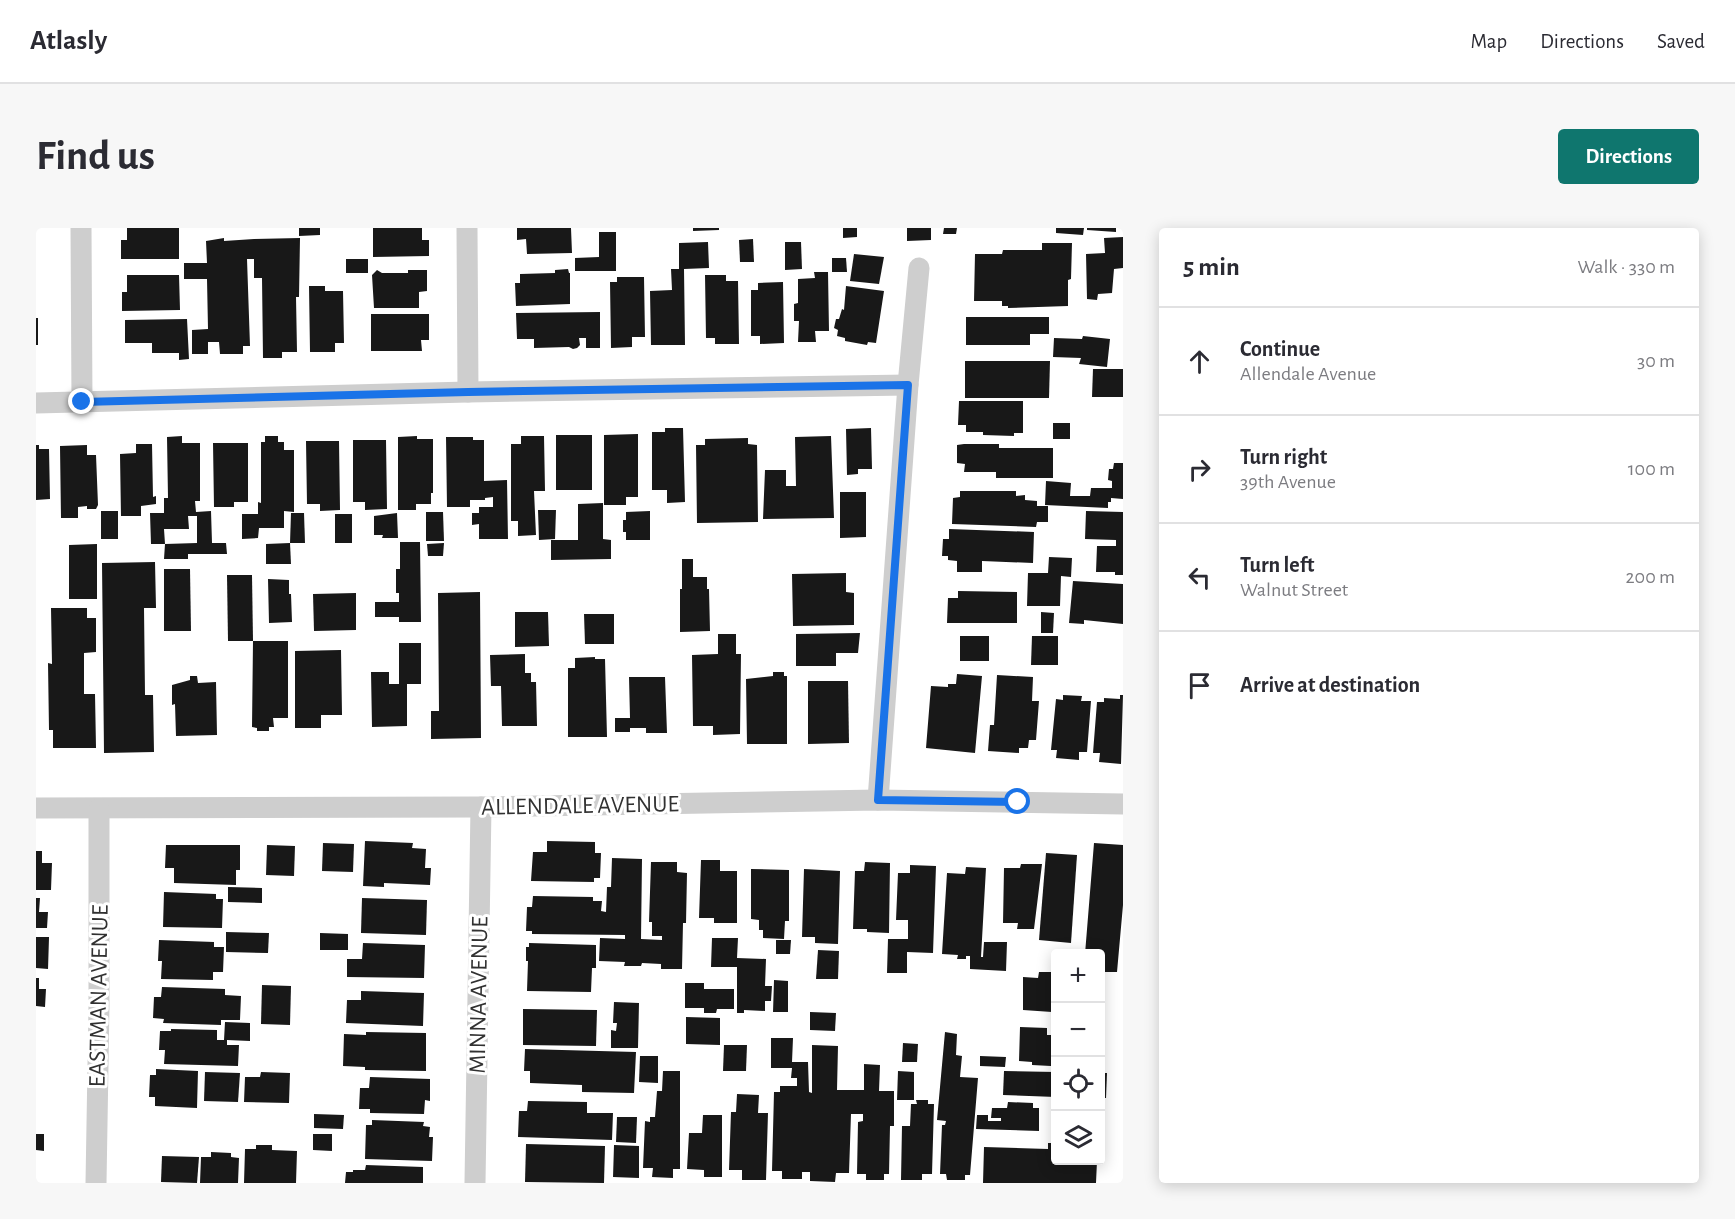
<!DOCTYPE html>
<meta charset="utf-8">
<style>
body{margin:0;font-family:"Alegreya Sans",sans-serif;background:#f7f7f7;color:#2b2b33}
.controls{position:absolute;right:18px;bottom:18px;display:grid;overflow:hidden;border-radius:6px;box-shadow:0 3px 15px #0003}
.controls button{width:54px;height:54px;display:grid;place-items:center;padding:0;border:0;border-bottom:2px solid #e1e1e2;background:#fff;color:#2b2b33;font:30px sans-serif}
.stop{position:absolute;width:18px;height:18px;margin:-14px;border:4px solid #1a73e8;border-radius:50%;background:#fff}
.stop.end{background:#1a73e8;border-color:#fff;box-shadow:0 2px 6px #0008}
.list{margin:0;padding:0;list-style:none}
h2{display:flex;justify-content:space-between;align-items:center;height:78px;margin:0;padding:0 24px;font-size:26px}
h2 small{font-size:20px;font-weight:400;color:#7c7c81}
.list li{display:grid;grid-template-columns:39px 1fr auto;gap:18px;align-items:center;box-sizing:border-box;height:108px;padding:0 24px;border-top:2px solid #e1e1e2}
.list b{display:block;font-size:22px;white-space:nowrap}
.list p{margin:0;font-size:20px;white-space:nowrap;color:#7c7c81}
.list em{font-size:20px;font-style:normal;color:#7c7c81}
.icon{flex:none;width:33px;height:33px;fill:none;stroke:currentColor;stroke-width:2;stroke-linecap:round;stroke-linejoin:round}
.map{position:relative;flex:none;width:1087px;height:955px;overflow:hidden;border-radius:6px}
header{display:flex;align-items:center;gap:36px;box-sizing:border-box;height:84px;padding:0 30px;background:#fff;border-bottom:2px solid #e1e1e2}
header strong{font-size:28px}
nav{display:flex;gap:33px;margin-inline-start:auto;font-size:21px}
.intro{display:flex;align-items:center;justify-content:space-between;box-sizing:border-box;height:144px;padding:0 36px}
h1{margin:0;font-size:42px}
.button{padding:15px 27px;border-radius:6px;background:#0f766e;color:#fff;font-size:21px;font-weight:700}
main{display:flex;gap:36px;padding:0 36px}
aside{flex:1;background:#fff;border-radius:6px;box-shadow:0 3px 15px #0003}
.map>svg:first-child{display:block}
.building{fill:#181818;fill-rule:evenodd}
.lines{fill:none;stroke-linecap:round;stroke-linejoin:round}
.minor{stroke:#cecece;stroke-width:21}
.route{stroke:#1a73e8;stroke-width:8}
.labels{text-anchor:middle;stroke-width:6;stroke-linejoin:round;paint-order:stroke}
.street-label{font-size:24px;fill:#313131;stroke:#fff}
</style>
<header>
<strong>Atlasly</strong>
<nav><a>Map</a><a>Directions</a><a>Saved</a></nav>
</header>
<div class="intro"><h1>Find us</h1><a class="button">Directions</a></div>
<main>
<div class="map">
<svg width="1087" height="955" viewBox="0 0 1087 955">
<rect width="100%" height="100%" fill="#fff"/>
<g class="building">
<polygon points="91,0 143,0 143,31 85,31 85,12 91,12"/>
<polygon points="263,0 284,0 284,7 263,8"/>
<polygon points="337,0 386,0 386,12 393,12 393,28 337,29"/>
<polygon points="481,0 535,0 536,25 491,26 490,11 481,12"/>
<polygon points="657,0 683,0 683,2 657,3"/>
<polygon points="807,0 821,0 821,9 807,10"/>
<polygon points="871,0 895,0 895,12 871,13"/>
<polygon points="908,0 921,0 920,6 907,6"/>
<polygon points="1020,0 1048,0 1047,7 1020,5"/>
<polygon points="1051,0 1080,0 1080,4 1051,2"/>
<polygon points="563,4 580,4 580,43 539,43 539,30 563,29"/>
<polygon points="1087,9 1087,40 1078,41 1076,65 1062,66 1061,72 1051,71 1050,26 1069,25 1068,10"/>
<polygon points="188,10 188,13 218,11 264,10 263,69 260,69 261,124 246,124 246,130 227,130 226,50 218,50 218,31 211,31 214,118 207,118 207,126 184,126 183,114 172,114 172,126 156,126 156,102 172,101 171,51 148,51 148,35 171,35 170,13"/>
<polygon points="717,11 718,34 704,34 703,12"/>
<polygon points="672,14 673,40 648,41 649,117 615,117 614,63 636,62 635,41 643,41 643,15"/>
<polygon points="749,14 765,14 766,41 749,42"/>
<polygon points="1006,15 1036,15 1035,51 1032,52 1032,78 972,80 972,78 966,78 966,73 938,73 939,26 966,26 967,22 1006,22"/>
<polygon points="818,26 848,29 843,56 814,53"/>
<polygon points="796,30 810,30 811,44 796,44"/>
<rect x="310" y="31" width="22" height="14"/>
<polygon points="532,41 533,45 534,45 534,76 480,78 479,55 484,55 484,46 519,45 519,42"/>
<polygon points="341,42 346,45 372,45 372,42 391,42 391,63 383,64 383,80 338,80 336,47"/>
<polygon points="778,44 792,44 793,103 779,103 780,114 762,114 763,93 758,93 758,76 762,75 762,51 779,50"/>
<polygon points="91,47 143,47 144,82 86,83 86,64 91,64"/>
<polygon points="669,47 690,47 690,53 702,53 703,116 679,116 679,110 670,110"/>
<polygon points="581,49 608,49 609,109 596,109 596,119 575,120 574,54 581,54"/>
<polygon points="747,54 748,115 724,116 724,108 715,108 715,62 722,62 722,55"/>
<polygon points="273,58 289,58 289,63 307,63 308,115 299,115 299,124 274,124"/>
<polygon points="810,58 848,63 840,115 832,114 831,117 809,113 809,110 801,108 802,102 798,100 800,91 803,91 806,81 808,82"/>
<polygon points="564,84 564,120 550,120 550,110 543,110 544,117 541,120 537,121 533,119 498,120 498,111 481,111 480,85"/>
<polygon points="335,86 393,86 393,112 385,112 386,123 335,123"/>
<polygon points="930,89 1013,89 1013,106 994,106 994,117 930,117"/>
<rect x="0" y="90" width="2" height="27"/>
<polygon points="151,91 153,131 143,132 143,125 116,125 116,115 89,115 89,92"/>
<polygon points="1047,108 1074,111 1071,139 1043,136 1045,130 1017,129 1018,110 1046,111"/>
<polygon points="929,133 1014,133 1013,170 929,170"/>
<polygon points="1057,141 1087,141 1087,169 1056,169"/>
<polygon points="923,173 987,173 987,205 978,205 978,208 947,207 947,204 930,204 930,197 922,197"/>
<rect x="1017" y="195" width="17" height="16"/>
<polygon points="629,200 647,200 649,274 631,275 631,262 616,262 616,204 629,204"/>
<polygon points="835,200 836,241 822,241 822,246 811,247 810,201"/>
<polygon points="602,206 602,269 590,269 590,277 568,277 568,207"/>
<rect x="520" y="207" width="36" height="55"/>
<path d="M146,208V215H164V273H159L160,284L175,283L176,315H190L191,326H152V331H128L129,316H115L114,285H128V270H132L131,209ZM152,288H161V315L129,316L128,301H153Z"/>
<polygon points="229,208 242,208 242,214 248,214 248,222 258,222 258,284 248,283 248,300 223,300 222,310 206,311 206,286 222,286 222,274 225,275 225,214 229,214"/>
<polygon points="381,208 381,211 397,211 397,265 395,265 395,276 380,276 380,282 362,282 362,209"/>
<polygon points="485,208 508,208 509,263 498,263 500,307 482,308 482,293 475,293 475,216 485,216"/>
<polygon points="795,208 798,290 727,291 729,242 750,242 750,258 760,258 759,209"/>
<polygon points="410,209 437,209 437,212 448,212 448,253 471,252 472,311 443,311 443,296 436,297 436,285 443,285 443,279 457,279 457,269 449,270 449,272 434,272 434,279 411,279"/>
<polygon points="712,210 712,216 721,217 722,294 661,295 660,217 669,217 669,211"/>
<polygon points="317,212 350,212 351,281 329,282 329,274 317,274"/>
<polygon points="270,213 303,213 304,282 284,283 284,276 271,276"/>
<polygon points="177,215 212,215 212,274 198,274 198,279 178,279"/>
<polygon points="100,216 116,216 117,269 120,268 120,276 105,278 105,288 85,288 84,226 100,225"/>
<polygon points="928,216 963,216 963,220 1017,220 1017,250 960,250 960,244 928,244 929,236 921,235 921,217"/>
<polygon points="0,217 3,217 3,221 13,221 14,271 0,272"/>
<polygon points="51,217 51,227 60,227 62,277 60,281 51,281 51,278 42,279 42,290 25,290 24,218"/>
<polygon points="1078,235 1087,235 1087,271 1075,270 1075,274 1072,274 1072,280 1009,277 1010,253 1035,255 1034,268 1054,268 1055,260 1076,260 1076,253 1072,252 1073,241 1077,241"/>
<polygon points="924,263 980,263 980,268 989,267 989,272 1001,273 1001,278 1012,278 1012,294 1001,294 1000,299 916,296 917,270 924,269"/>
<polygon points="804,264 830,264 830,309 804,310"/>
<polygon points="567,275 567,311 575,312 575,331 515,332 515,312 542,312 542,276"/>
<polygon points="502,282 520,282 519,311 503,312"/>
<rect x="65" y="283" width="17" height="28"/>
<polygon points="614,283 614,312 590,312 590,304 587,304 587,292 590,292 590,284"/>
<polygon points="1050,283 1087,284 1087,347 1079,347 1079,344 1060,344 1061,318 1080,318 1080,312 1049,311"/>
<polygon points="390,284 407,284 408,313 390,313"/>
<polygon points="255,285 268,285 269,315 254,315"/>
<polygon points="361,285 362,310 346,310 347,307 338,307 338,288"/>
<rect x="299" y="286" width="17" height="29"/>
<polygon points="913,301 998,304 997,335 946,333 946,344 921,344 921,333 912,332 912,328 906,328 907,311 913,311"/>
<polygon points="364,314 384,314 385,394 363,394 363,389 339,389 339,374 363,374 363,365 360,365 360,341 364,341"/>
<polygon points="254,315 255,336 230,336 230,316"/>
<polygon points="408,315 407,328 392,328 391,316"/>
<polygon points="61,316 61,371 33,371 33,317"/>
<polygon points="1013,329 1036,330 1035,349 1025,348 1024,378 991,378 992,345 1012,345"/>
<polygon points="646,331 657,331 657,349 671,349 671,361 673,361 674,403 644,404 644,361 646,361"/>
<polygon points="119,334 120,380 108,380 109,467 117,467 118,524 68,525 66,335"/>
<polygon points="128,341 154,341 155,403 128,403"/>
<polygon points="810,345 810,364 818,365 818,397 757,398 756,346"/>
<polygon points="191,347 216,347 217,413 192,413"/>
<polygon points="232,351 253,352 253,366 255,366 256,394 233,395"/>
<polygon points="1037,353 1087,356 1087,396 1048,392 1048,396 1033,395"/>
<polygon points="922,363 981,364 981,395 911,395 912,370 922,370"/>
<polygon points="444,364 445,510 395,511 395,483 403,483 402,365"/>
<polygon points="320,365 320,402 278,403 277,366"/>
<polygon points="15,380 51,380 51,390 60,390 60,424 48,425 48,466 59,466 60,520 17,520 17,502 13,502 12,435 16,436"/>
<polygon points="479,384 512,384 513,418 479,419"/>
<polygon points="1005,384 1018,385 1017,405 1005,405"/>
<polygon points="548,386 578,386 578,416 549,416"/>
<polygon points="824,405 822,425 800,425 800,438 760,438 760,406"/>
<polygon points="682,406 700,406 700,426 705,426 704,506 677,507 677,498 657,498 656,427 682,426"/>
<rect x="924" y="408" width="29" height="25"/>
<polygon points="996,408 1022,408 1022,437 995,437"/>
<polygon points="217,413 252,413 252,490 237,490 238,499 233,499 233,503 221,503 221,500 216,499"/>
<polygon points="363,415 385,415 385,456 371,456 371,498 336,499 335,444 353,444 353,456 363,456"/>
<polygon points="305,422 306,487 285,487 285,500 259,500 259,423"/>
<polygon points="489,426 489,445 495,445 495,454 500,454 501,498 466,498 465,458 455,458 454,427"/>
<polygon points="559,429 559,431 569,431 571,509 532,509 532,440 539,440 539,430"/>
<polygon points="737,444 748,444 748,448 751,448 751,516 711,516 710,451 737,448"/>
<polygon points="921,446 946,448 939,525 890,520 895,458 912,459 912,456 920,456"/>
<polygon points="961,447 997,449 996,473 1003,473 1000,512 993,512 992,520 983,520 983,525 952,523 954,497 958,497"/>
<polygon points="154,448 161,448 162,455 180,454 181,507 140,508 139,476 136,477 136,457 154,452"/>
<polygon points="593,449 629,449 631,505 610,505 610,500 594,500 594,504 579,504 579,490 594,490"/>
<polygon points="772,453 812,453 813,515 772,516"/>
<polygon points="1027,467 1046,468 1045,473 1055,473 1051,524 1043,524 1043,532 1020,530 1021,522 1015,522 1020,471 1027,472"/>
<polygon points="1084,467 1087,467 1085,536 1063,534 1064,525 1057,525 1061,474 1068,474 1068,470 1084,471"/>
<polygon points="329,613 377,615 376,620 390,621 389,640 395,640 394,657 348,655 348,659 327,658"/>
<polygon points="511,613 559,614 559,625 565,625 564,650 558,650 558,654 495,653 497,624 511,624"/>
<polygon points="287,615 318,616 317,644 286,643"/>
<polygon points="1058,615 1087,617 1087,677 1081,744 1065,744 1065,726 1049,726"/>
<polygon points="130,617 204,617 204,642 200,642 200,657 138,655 138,640 129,640"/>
<polygon points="231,617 259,618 258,648 230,647"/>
<polygon points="0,623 6,623 6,635 16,635 15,662 0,662"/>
<polygon points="1010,625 1041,627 1035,715 1003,712"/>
<polygon points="576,630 606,631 605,711 626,712 626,708 616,708 616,694 613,694 615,634 641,634 641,644 651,645 650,695 647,695 646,741 625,741 625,736 606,735 605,738 588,738 589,734 563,733 564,710 589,711 589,707 496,706 496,703 490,703 491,679 496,679 497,668 557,669 557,673 566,673 565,683 570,684 571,659 575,659"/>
<polygon points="665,632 684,632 684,643 701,643 701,695 678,695 678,690 663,690"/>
<polygon points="829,634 854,635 853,705 831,704 831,701 817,701 819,643 828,643"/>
<polygon points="985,636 1006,636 998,701 981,701 982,695 967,695 968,640 984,640"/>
<polygon points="874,637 900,638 897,725 871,724 871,745 851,745 852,711 872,711 872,692 860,692 862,645 874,645"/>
<polygon points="930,639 950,640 945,729 947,729 948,714 971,714 970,743 934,741 934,728 930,728 930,731 921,731 922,727 906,726 911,645 929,646"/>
<polygon points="715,641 753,642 753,693 749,693 748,711 727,710 727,702 723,702 723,692 715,691"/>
<polygon points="768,641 804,643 802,716 779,715 779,709 766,709"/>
<polygon points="192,659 226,660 226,675 192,674"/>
<polygon points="128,664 180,666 180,671 187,671 186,700 127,699"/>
<polygon points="0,670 4,670 3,684 12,684 11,700 0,700"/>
<polygon points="326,670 391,672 390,707 325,705"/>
<polygon points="190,704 233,705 232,725 190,724"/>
<polygon points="284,705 312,706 312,722 284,722"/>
<polygon points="0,709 13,709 12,741 0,740"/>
<polygon points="676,710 702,710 701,730 730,731 729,758 736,758 735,773 729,773 729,783 708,782 708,785 701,785 701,739 675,739"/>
<polygon points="123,712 178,714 178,719 188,719 187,744 177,744 177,752 125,751 126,733 122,733"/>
<polygon points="740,712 755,712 754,726 740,726"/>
<polygon points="327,715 389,717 388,750 311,749 311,731 326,731"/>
<polygon points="493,715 560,717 560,740 556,740 555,764 491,763 492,733 490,733 490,719 493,719"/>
<polygon points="782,722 803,723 802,751 780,751"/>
<polygon points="1003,744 1020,744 1020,778 1017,778 1016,784 987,782 987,749 1002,750"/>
<polygon points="0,750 3,750 3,761 10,761 9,779 0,778"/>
<polygon points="1065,751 1067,752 1067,785 1065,785"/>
<polygon points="738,752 752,753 752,784 737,784"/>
<polygon points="649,755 668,755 668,761 698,761 698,781 681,781 680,785 668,785 668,780 649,780"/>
<polygon points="226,757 255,758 254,797 225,796"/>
<polygon points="126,759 189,761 189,767 205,768 204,792 185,792 185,797 127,795 128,791 117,790 118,769 125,769"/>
<polygon points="325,763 388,765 387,798 310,795 311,772 325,772"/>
<polygon points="578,774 603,775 602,820 575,820 575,802 580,803 581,795 577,795"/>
<polygon points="487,781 561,782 560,818 487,817"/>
<polygon points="774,784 800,785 799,803 774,802"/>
<polygon points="650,789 684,790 684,817 650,816"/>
<polygon points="189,794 214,795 214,813 191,812 191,817 203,817 202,838 128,836 129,822 123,822 124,803 135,803 135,801 181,802 181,812 188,812"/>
<polygon points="984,799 1011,800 1011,807 1020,807 1020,834 1015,834 1015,838 996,837 996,834 983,833"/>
<polygon points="330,804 390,805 390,843 329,842 329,839 307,838 308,806 330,807"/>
<polygon points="909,804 921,806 920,827 926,828 924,849 942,850 934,947 929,947 929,952 911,952 910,946 904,946 906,897 909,897 910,893 901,892"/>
<polygon points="735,810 757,810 756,834 772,834 773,864 776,865 776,817 802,818 801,862 828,862 828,836 844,837 843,863 858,863 858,898 854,898 853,946 848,946 848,952 830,952 830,946 821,946 822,894 827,893 827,886 815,886 813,945 800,945 799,954 774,953 774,944 766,944 766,951 746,951 746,943 736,943 738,864 744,864 744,858 761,858 761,850 755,850 756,840 735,840"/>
<polygon points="867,815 882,816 881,834 866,834"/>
<polygon points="688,817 711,817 710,843 687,843"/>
<polygon points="489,821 600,824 598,865 546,864 546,857 494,855 494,843 488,843"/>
<polygon points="604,828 622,828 622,855 603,854"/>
<polygon points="944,828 970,829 969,839 944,838"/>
<polygon points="120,841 162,843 161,880 119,878 119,869 113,869 114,847 120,847"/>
<polygon points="627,843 644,843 644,941 637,941 637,950 616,949 617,940 607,940 609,893 614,894 614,889 619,889 621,863 626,863"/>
<polygon points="862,843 878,844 878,872 861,872"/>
<polygon points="968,843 1020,844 1020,869 967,867"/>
<polygon points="169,844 204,845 202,874 168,873"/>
<polygon points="225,844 254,845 253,875 208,874 209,849 224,849"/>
<polygon points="1065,845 1071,845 1070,870 1065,870"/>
<polygon points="334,849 394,851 394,873 389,872 388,886 334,885 334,881 323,881 324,860 333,860"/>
<polygon points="701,866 723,867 722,885 732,885 730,952 706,952 706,942 693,942 695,884 700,884"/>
<polygon points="880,872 892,872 892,876 898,876 896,946 886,946 886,952 865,952 866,898 874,898 875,876 881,876"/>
<polygon points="492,873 551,874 551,885 577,885 576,912 482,909 483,883 491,883"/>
<polygon points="972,874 997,875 997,880 1003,880 1003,903 940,901 941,887 952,887 952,893 965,893 965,890 955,890 956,880 971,880"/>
<polygon points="278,886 308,887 307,901 278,900"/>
<polygon points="667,887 686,887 686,949 668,949 668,942 651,941 653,905 666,905"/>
<polygon points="581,889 601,889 600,915 580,914"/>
<polygon points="336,892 388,894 387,898 394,899 393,909 397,909 396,933 329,931 330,897 336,897"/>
<polygon points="0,906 8,906 8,923 0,922"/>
<polygon points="277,906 296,906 296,923 277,922"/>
<polygon points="1012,915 1020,915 1020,933 1061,933 1060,955 947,955 948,919 1012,921"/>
<polygon points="490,916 569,918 568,955 489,954"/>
<polygon points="220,917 236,917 236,922 261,923 260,955 208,955 209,921 220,921"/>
<polygon points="578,917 603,918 603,950 577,949"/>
<polygon points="175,924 195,925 195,929 203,930 202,955 164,955 165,929 175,929"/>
<polygon points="126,928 163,929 161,955 125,954"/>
<polygon points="330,937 387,939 387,955 309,955 310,944 317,944 317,942 329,942"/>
</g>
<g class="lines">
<g class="minor">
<polyline points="45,0 46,174"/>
<polyline points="431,0 432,164"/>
<polyline points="0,175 432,164 872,157"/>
<polyline points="842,572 872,157 883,40"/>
<polyline points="0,580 445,579 842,572 1087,576"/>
<polyline points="60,955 63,777 63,581"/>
<polyline points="439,955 445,579"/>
</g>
</g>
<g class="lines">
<polyline class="route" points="46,174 432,164 872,157 842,572 982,574"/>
</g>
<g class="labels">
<g class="street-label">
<text transform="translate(544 577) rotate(-1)" y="8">ALLENDALE AVENUE</text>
<text transform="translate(442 767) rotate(-89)" y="8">MINNA AVENUE</text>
<text transform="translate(62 768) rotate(-89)" y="8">EASTMAN AVENUE</text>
</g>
</g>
</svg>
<div class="controls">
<button>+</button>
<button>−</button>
<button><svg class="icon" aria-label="locate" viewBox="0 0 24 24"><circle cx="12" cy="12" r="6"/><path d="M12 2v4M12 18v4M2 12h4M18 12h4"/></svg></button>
<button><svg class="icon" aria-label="layers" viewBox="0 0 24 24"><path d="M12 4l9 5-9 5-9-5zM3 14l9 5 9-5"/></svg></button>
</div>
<div class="stop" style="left:982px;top:574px"></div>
<div class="stop end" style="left:46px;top:174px"></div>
</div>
<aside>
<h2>5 min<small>Walk · 330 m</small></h2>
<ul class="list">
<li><svg class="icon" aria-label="ahead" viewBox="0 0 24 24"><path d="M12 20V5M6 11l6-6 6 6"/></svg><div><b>Continue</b><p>Allendale Avenue</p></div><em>30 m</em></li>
<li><svg class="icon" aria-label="right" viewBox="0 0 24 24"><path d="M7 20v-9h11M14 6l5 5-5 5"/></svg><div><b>Turn right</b><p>39th Avenue</p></div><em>100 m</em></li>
<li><svg class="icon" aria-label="left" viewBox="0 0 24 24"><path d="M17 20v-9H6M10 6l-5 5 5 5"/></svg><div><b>Turn left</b><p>Walnut Street</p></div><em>200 m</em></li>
<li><svg class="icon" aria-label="arrive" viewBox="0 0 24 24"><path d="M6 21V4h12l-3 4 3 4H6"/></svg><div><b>Arrive at destination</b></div></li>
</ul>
</aside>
</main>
